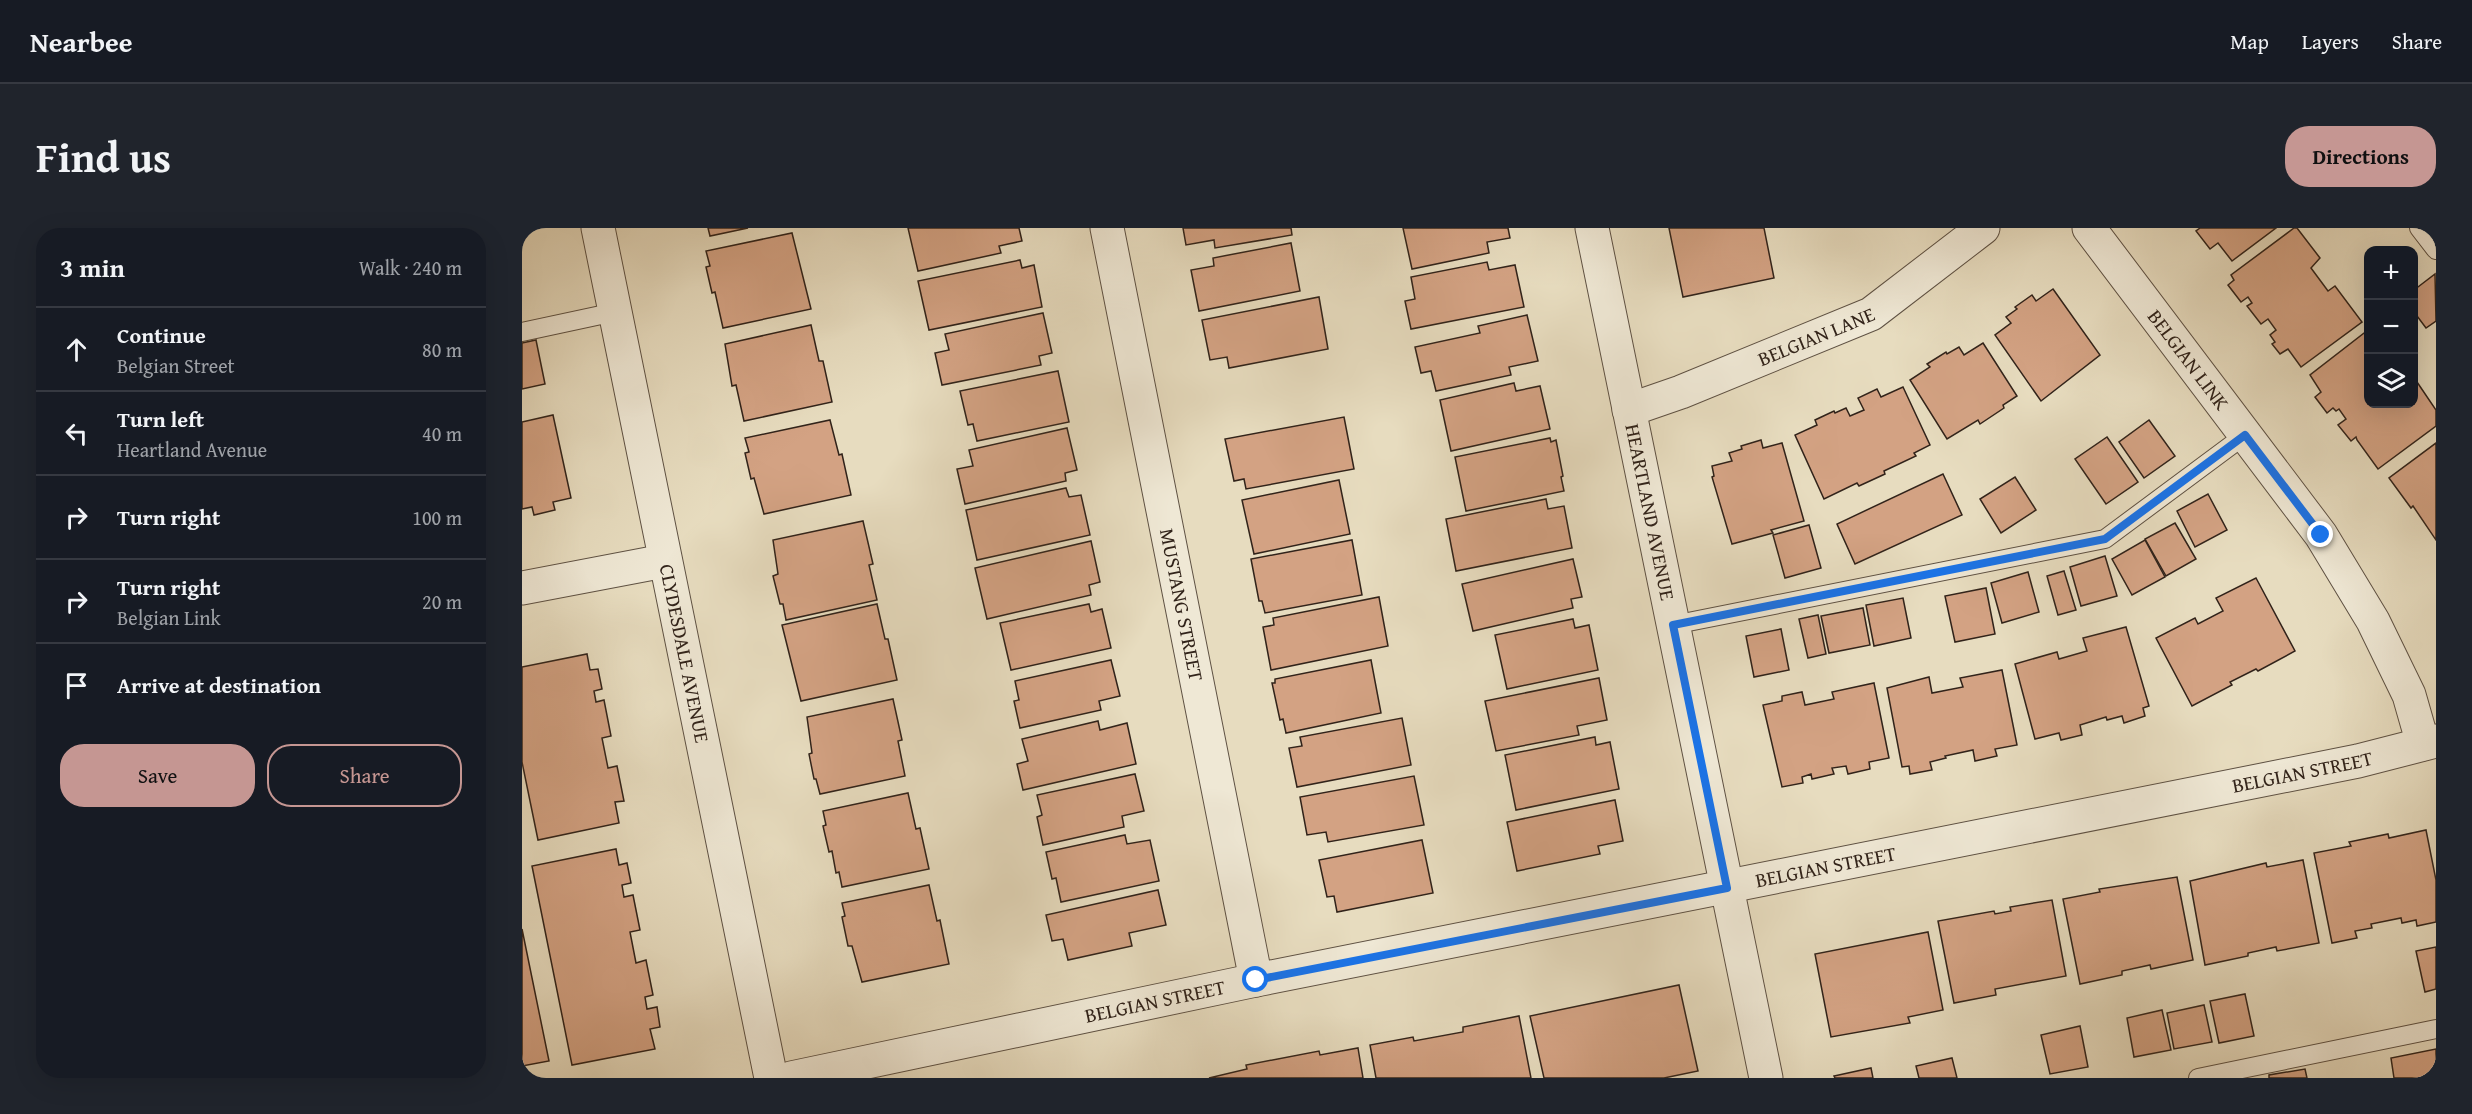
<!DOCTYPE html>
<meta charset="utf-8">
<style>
body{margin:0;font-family:"Gentium Book Plus",serif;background:#20242c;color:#f1f3f6}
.controls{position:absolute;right:18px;top:18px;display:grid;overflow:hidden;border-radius:12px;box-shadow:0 6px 24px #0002}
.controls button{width:54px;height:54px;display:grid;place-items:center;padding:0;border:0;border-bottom:2px solid #363941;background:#171b24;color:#f1f3f6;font:30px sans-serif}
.stop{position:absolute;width:18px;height:18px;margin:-14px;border:4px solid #1a73e8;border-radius:50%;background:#fff}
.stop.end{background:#1a73e8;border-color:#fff;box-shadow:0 2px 6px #0008}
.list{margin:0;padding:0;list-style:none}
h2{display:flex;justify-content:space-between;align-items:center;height:78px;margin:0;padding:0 24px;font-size:26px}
h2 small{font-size:20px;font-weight:400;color:#9ea1a6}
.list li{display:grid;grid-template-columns:39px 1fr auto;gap:18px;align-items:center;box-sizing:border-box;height:84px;padding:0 24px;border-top:2px solid #363941}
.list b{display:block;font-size:22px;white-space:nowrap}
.list p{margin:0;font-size:20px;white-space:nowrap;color:#9ea1a6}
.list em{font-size:20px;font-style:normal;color:#9ea1a6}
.actions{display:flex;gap:12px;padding:18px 24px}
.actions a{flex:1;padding:14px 0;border:2px solid #c59692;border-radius:24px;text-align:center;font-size:21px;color:#c59692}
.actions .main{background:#c59692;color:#111}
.icon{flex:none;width:33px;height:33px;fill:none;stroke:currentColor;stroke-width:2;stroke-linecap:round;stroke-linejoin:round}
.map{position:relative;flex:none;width:1914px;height:850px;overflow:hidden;border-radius:24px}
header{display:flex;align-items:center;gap:36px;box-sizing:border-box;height:84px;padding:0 30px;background:#171b24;border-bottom:2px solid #363941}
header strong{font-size:28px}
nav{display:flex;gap:33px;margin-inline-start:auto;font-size:21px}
.intro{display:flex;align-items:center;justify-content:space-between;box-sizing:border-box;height:144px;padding:0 36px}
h1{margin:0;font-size:42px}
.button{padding:15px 27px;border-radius:24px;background:#c59692;color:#111;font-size:21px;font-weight:700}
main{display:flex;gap:36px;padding:0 36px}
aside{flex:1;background:#171b24;border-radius:24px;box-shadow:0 6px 24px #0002}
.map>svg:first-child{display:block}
.building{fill:#d3a283;stroke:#31231a;stroke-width:1.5}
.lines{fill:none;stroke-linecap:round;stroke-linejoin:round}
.lane-casing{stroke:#5e5143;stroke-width:20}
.street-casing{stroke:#5e5143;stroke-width:35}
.lane{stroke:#efe8d5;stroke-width:18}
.street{stroke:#efe8d5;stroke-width:33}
.route{stroke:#1a73e8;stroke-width:8}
.labels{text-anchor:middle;stroke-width:4.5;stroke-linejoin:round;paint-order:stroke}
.street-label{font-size:20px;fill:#31231a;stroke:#efe8d5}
</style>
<header>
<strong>Nearbee</strong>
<nav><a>Map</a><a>Layers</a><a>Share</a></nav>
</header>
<div class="intro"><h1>Find us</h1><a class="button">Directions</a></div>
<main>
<aside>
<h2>3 min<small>Walk · 240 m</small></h2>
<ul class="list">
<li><svg class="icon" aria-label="ahead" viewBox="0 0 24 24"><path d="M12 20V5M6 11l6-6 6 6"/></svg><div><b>Continue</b><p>Belgian Street</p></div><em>80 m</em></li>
<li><svg class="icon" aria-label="left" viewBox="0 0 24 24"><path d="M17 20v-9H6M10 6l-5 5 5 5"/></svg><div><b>Turn left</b><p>Heartland Avenue</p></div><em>40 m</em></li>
<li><svg class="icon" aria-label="right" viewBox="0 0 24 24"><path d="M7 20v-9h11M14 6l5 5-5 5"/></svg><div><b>Turn right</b></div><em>100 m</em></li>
<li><svg class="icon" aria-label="right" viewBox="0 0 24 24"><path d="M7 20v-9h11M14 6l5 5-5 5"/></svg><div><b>Turn right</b><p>Belgian Link</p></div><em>20 m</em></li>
<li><svg class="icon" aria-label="arrive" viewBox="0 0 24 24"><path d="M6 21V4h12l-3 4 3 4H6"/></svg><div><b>Arrive at destination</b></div></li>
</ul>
<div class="actions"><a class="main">Save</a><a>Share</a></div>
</aside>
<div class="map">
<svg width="1914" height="850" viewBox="0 0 1914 850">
<rect width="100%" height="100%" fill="#e7dcbf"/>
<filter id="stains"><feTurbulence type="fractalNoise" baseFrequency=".00333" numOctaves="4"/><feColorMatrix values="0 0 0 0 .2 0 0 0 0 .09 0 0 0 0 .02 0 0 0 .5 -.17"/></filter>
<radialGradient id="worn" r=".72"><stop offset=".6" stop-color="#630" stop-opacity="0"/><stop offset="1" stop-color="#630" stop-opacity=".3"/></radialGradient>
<g class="building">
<polygon points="186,0 226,0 188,8"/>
<polygon points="386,0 497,0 500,13 477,18 479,25 396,43"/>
<polygon points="661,0 769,0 770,7 693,20 692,12 664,17"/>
<polygon points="881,0 986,0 988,10 965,14 967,25 890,41"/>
<polygon points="1147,0 1242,0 1252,50 1161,69"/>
<polygon points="1678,0 1754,0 1710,33 1696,15 1688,21 1674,3"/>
<polygon points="1772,0 1775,0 1798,30 1789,40 1806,63 1813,58 1840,94 1779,139 1766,121 1758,126 1750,116 1753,114 1748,107 1754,102 1746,91 1739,96 1725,78 1730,75 1726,69 1719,74 1706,57 1712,52 1709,47"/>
<polygon points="270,5 289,81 201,100 193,64 190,65 184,39 188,38 184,23"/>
<polygon points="769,15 778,63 677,83 669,42 692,38 691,30"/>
<polygon points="498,32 500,40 512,37 520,79 407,102 396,53"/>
<polygon points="965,34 967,42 993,37 1002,79 889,101 883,73 893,71 889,49"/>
<polygon points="1913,46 1914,93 1904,100 1892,84 1892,62"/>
<polygon points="1531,61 1578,127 1519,173 1473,107 1489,95 1484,89 1495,81 1493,79 1510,67 1514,73"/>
<polygon points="797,69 806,121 707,140 705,129 688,132 680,92"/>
<polygon points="521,85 530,125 517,128 519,137 420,157 413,125 427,122 423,106"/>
<polygon points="1005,87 1016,133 987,139 989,147 914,163 909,143 899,145 893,119 958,105 956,98"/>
<polygon points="289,97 297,133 301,133 310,174 222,193 214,157 210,158 203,116"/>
<polygon points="1846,102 1846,176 1892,176 1892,157 1895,154 1914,182 1914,198 1856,241 1835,212 1834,209 1829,213 1816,197 1824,191 1817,181 1814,183 1811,180 1805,185 1793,169 1799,164 1788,147"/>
<polygon points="14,112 23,156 0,161 0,115"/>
<polygon points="1461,115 1495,168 1481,177 1482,180 1458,196 1456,192 1425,211 1388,152 1408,139 1405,136 1424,124 1425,126 1437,119 1442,127"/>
<polygon points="536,143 547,194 455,213 451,196 446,197 438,163"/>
<polygon points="992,155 994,163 1018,158 1028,201 929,223 918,172"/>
<polygon points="1381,159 1408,217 1392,225 1394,228 1362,243 1363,246 1337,258 1335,255 1302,271 1273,207 1295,197 1293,192 1312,183 1313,185 1324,180 1328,188 1342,182 1336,170 1355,161 1359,169"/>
<polygon points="31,187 49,270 31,274 33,282 12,287 10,279 0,281 0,194"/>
<polygon points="822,189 832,241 724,261 722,251 712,253 703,211"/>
<polygon points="308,192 317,227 320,226 329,267 242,286 232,250 229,251 223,225 227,224 223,210"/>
<polygon points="1627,192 1653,228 1622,250 1597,214"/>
<polygon points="545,200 555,242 543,245 544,253 443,276 435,241 451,238 447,222"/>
<polygon points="1585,209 1616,254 1584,276 1553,231"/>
<polygon points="1028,210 1029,214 1034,212 1041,248 1039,249 1042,263 944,283 933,229"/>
<polygon points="1239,212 1241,220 1260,215 1282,293 1249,302 1251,305 1210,316 1190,249 1192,248 1190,238 1210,233 1207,225 1220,221 1219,218"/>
<polygon points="1914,215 1914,312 1891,278 1889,280 1867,250"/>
<polygon points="1421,246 1440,287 1333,336 1315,296"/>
<polygon points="1493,249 1514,282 1479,305 1458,271"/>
<polygon points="817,252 828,306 732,326 720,272"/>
<polygon points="544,260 547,269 559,267 568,307 455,332 444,282"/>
<polygon points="1686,266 1705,302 1673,319 1655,283"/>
<polygon points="1024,271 1026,281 1042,278 1050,320 934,343 924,291"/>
<polygon points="341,293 351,336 347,337 355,372 264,392 261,376 258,376 251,348 256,346 251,312"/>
<polygon points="1653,295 1674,331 1644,348 1623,311"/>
<polygon points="1287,297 1299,340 1263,350 1251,307"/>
<polygon points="830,312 840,367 743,385 740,373 737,373 729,331"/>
<polygon points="1623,312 1643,349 1610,367 1590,331"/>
<polygon points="569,313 578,354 567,357 569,367 465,391 453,340"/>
<polygon points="1583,328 1595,368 1559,378 1548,339"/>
<polygon points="1051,331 1060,369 1049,371 1051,380 951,403 940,356"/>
<polygon points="1542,343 1554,382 1536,387 1525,348"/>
<polygon points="1506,344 1517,384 1480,395 1469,355"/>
<polygon points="1734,350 1773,423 1736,443 1734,441 1708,454 1710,457 1670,478 1634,410 1673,390 1676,396 1701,383 1694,370"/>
<polygon points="1464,360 1473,406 1433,414 1423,368"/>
<polygon points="857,369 866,418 749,442 741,399 752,397 751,390"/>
<polygon points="1381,370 1389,410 1352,418 1344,377"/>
<polygon points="355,376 363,411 366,411 375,452 279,473 260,397"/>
<polygon points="567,376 569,384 580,381 589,420 489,442 478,395"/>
<polygon points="1341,380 1348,417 1307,425 1299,388"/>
<polygon points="1296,387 1304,426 1286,430 1277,391"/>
<polygon points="1051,391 1053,400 1067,397 1076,442 985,461 973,407"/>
<polygon points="1604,399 1627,478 1621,480 1623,488 1602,495 1600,488 1585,492 1584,489 1558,497 1560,507 1539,512 1537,505 1513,511 1493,436 1535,424 1537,431 1565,423 1561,410"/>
<polygon points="1259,401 1267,442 1232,449 1224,408"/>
<polygon points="65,426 68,442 76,441 80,461 72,463 74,474 82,472 89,508 80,510 86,540 95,538 102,573 93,574 97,595 16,612 0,534 0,439"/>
<polygon points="589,432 598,468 577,473 579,482 498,500 492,473 497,472 493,453"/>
<polygon points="849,432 859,485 764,505 761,491 758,492 750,455 753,455 753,451"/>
<polygon points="1480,442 1495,517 1473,521 1475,528 1453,533 1451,522 1423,528 1424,530 1408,534 1410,542 1388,546 1387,538 1380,539 1365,460 1407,449 1410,465 1441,459 1438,450"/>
<polygon points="1077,450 1085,492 1055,498 1057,507 974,523 963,473"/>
<polygon points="1352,455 1367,530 1347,534 1348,541 1326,546 1324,538 1310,540 1312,546 1290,551 1289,546 1280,549 1281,555 1260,559 1241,477 1260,473 1260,468 1280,464 1283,477 1312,471 1310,464"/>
<polygon points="371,471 380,512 376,513 383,548 298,566 294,551 292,551 287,526 290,525 285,489"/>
<polygon points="880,490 889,537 775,559 767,520 780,518 778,509"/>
<polygon points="576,493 578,502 605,495 614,536 501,562 495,536 506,533 500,511"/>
<polygon points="1073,509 1074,517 1088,514 1097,561 994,582 983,527"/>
<polygon points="613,546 622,583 600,588 602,599 521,617 515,589 520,587 515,567"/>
<polygon points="892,548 902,597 806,614 804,604 785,607 778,569"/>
<polygon points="386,565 394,601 398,600 407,641 320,659 317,644 314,645 310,623 307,624 301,598 304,597 301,583"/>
<polygon points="1093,572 1101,613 1076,618 1078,626 995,643 985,594"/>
<polygon points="1904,602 1914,652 1914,694 1895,698 1894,692 1880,695 1879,690 1849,696 1850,700 1833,703 1835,710 1810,715 1792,625 1829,618 1827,614 1866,606 1867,610"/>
<polygon points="603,607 605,616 628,612 637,653 539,674 534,650 530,651 524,624"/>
<polygon points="900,612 911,665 815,684 812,668 805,669 797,632"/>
<polygon points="94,621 97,637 105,635 109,655 100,657 102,669 111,667 118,702 108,704 114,735 124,732 131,767 123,769 125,781 135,779 138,799 128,801 133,821 50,837 10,638"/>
<polygon points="1781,632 1797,715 1755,723 1754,719 1726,725 1726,728 1683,737 1668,653 1744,635 1745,639"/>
<polygon points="1655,649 1671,732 1629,741 1628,737 1600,743 1600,747 1558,756 1541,671 1578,664 1577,661"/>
<polygon points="407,657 415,693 418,692 427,736 340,754 330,718 326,718 320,689 323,688 320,675"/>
<polygon points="636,662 644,697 607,705 610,718 546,732 541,711 530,713 524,687"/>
<polygon points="1530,672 1544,748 1473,761 1474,767 1432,775 1416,693 1472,683 1473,686 1489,683 1488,679"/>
<polygon points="0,701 27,833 0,838"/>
<polygon points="1406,704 1421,782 1386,789 1388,795 1309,809 1293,726"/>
<polygon points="1914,719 1914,761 1903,764 1894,723"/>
<polygon points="1157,757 1176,843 1142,850 1022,850 1008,788"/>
<polygon points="1723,766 1732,808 1697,815 1688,773"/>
<polygon points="1682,777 1690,814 1652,821 1645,785"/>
<polygon points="1640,782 1649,822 1612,829 1605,790"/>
<polygon points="997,788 1009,850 854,850 848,817 891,809 892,813 941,804 941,799"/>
<polygon points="1558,798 1566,839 1528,846 1519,807"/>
<polygon points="836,820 841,850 687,850 725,841 724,837 797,823 798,827"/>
<polygon points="1914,821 1914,850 1872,850 1869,830"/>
<polygon points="1430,830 1435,850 1397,850 1394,838"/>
<polygon points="1349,840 1351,850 1313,850 1312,848"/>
<polygon points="1783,841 1785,850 1747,850 1747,847"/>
</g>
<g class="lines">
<defs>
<g id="lane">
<polyline points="1897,0 1914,22"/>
<polyline points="0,104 93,84"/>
<polyline points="1151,397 1583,311 1723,207"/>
<polyline points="1676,850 1914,801"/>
</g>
<g id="street">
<path id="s1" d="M76,0L249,850"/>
<path id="s2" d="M585,0L734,752"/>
<path id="s3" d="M1070,0L1244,850"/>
<path id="s4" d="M1567,0L1799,307L1851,393L1887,467L1901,516"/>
<path id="s5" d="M1107,182L1159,164L1349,86L1461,0"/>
<polyline points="0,360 142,333"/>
<path id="s6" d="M269,850L734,752L1836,533L1914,513"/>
</g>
</defs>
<use href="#lane" class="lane-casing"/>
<use href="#street" class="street-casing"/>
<use href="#lane" class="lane"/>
<use href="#street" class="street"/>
</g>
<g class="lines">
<polyline class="route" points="734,752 1205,660 1151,397 1583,311 1723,207 1799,307"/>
</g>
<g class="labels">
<g class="street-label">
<text dy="7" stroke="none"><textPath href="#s5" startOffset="201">BELGIAN LANE</textPath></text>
<text dy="7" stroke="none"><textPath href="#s4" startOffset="165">BELGIAN LINK</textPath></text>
<text dy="7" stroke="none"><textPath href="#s3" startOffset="290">HEARTLAND AVENUE</textPath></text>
<text dy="7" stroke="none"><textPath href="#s2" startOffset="384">MUSTANG STREET</textPath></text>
<text dy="7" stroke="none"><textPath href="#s1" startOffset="434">CLYDESDALE AVENUE</textPath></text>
<text dy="7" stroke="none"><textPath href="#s6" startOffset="1542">BELGIAN STREET</textPath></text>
<text dy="7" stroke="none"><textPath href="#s6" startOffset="1056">BELGIAN STREET</textPath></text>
<text dy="7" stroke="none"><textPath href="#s6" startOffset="372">BELGIAN STREET</textPath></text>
</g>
</g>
<rect width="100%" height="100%" filter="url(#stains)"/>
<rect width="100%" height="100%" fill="url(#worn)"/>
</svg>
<div class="controls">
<button>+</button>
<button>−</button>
<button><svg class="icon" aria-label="layers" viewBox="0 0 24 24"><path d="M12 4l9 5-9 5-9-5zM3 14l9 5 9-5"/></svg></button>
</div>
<div class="stop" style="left:734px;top:752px"></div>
<div class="stop end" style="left:1799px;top:307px"></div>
</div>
</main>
